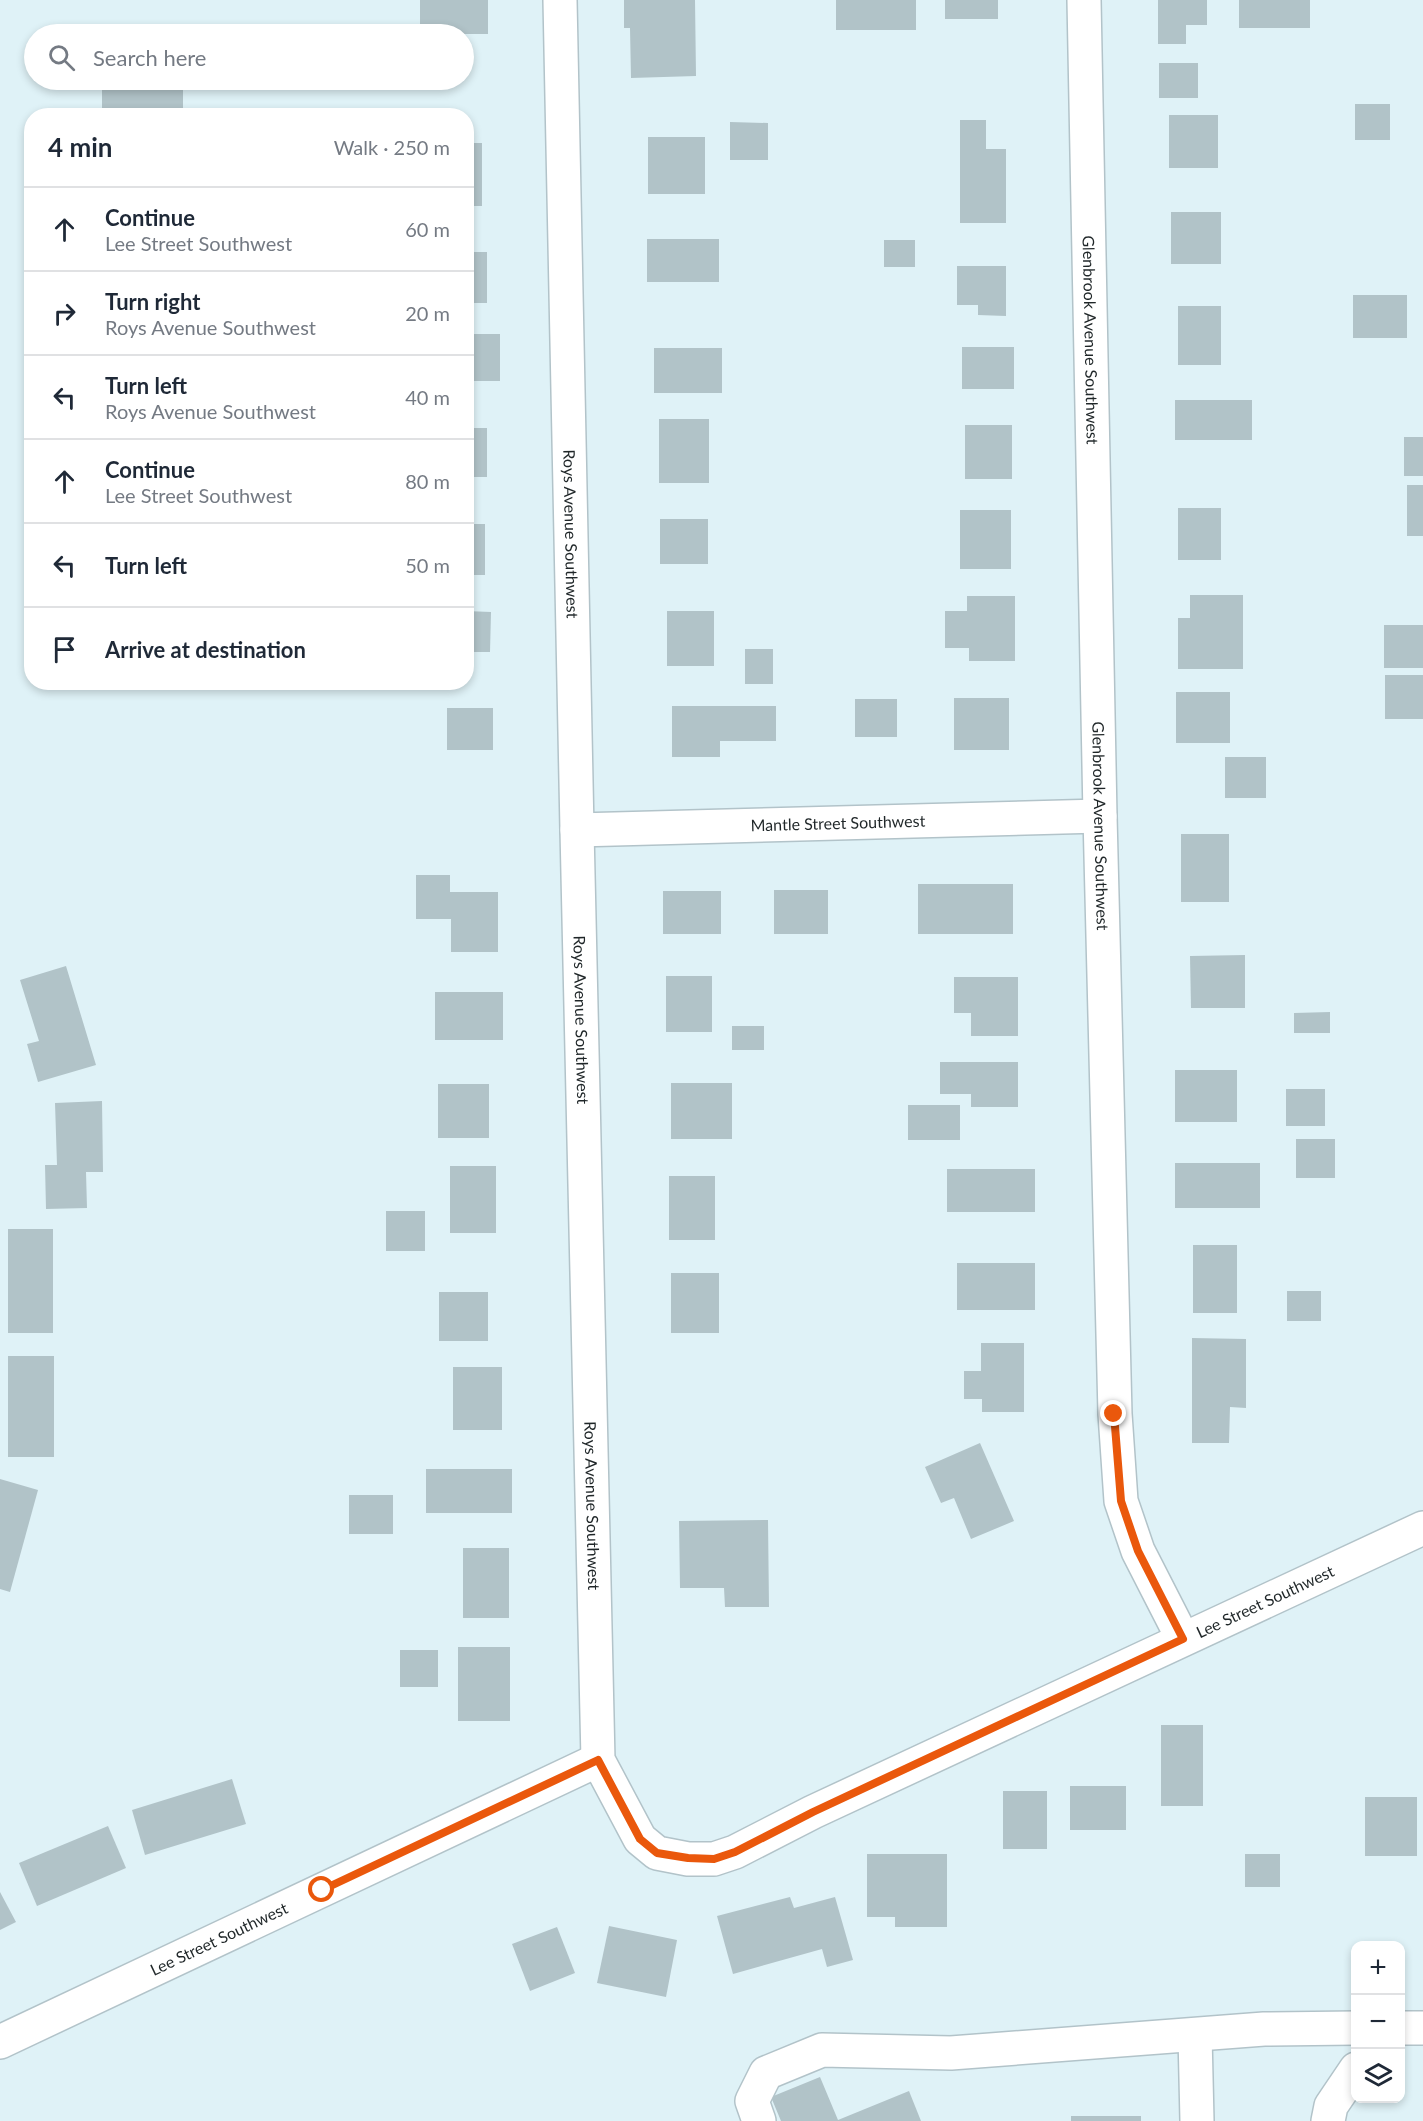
<!DOCTYPE html>
<meta charset="utf-8">
<style>
body{margin:0;font-family:Lato,sans-serif;background:#f2f2f3;color:#1f2937}
.controls{position:absolute;right:18px;bottom:18px;display:grid;overflow:hidden;border-radius:12px;box-shadow:0 3px 9px #0003}
.controls button{width:54px;height:54px;display:grid;place-items:center;padding:0;border:0;border-bottom:2px solid #e0e1e3;background:#fff;color:#1f2937;font:30px sans-serif}
.stop{position:absolute;width:18px;height:18px;margin:-14px;border:4px solid #ea580c;border-radius:50%;background:#fff}
.stop.end{background:#ea580c;border-color:#fff;box-shadow:0 2px 6px #0008}
.list{margin:0;padding:0;list-style:none}
h2{display:flex;justify-content:space-between;align-items:center;height:78px;margin:0;padding:0 24px;font-size:26px}
h2 small{font-size:20px;font-weight:400;color:#747a83}
.list li{display:grid;grid-template-columns:39px 1fr auto;gap:18px;align-items:center;box-sizing:border-box;height:84px;padding:0 24px;border-top:2px solid #e0e1e3}
.list b{display:block;font-size:22px;white-space:nowrap}
.list p{margin:0;font-size:20px;white-space:nowrap;color:#747a83}
.list em{font-size:20px;font-style:normal;color:#747a83}
.icon{flex:none;width:33px;height:33px;fill:none;stroke:currentColor;stroke-width:2;stroke-linecap:round;stroke-linejoin:round}
.map{position:relative;flex:none;width:1423px;height:2121px;overflow:hidden}
.search{position:absolute;background:#fff;box-shadow:0 3px 9px #0003;left:24px;top:24px;width:450px;height:66px;display:flex;align-items:center;gap:15px;box-sizing:border-box;padding:0 21px;border-radius:33px;color:#747a83;font-size:22px}
.panel{position:absolute;background:#fff;box-shadow:0 3px 9px #0003;left:24px;top:108px;width:450px;height:582px;border-radius:24px}
.map>svg:first-child{display:block}
.building{fill:#b1c3c8}
.lines{fill:none;stroke-linecap:round;stroke-linejoin:round}
.minor-casing{stroke:#b2c3c9;stroke-width:36}
.minor{stroke:#fff;stroke-width:33}
.route{stroke:#ea580c;stroke-width:8}
.labels{text-anchor:middle;stroke-width:4.5;stroke-linejoin:round;paint-order:stroke}
.street-label{font-size:16px;fill:#1f2628;stroke:#fff}
</style>
<div class="map">
<svg width="1423" height="2121" viewBox="0 0 1423 2121">
<rect width="100%" height="100%" fill="#dff2f7"/>
<g class="building">
<rect x="420" y="0" width="68" height="34"/>
<polygon points="624,0 695,0 696,76 631,78 630,28 624,28"/>
<rect x="836" y="0" width="80" height="30"/>
<rect x="945" y="0" width="53" height="19"/>
<polygon points="1158,0 1207,0 1207,25 1186,25 1186,44 1158,44"/>
<rect x="1239" y="0" width="71" height="28"/>
<rect x="1159" y="63" width="39" height="35"/>
<rect x="102" y="80" width="81" height="36"/>
<rect x="401" y="80" width="35" height="10"/>
<rect x="1355" y="104" width="35" height="36"/>
<rect x="1169" y="115" width="49" height="53"/>
<polygon points="960,120 986,120 986,149 1006,149 1006,223 960,223"/>
<polygon points="730,122 768,123 768,160 730,160"/>
<rect x="648" y="137" width="57" height="57"/>
<rect x="466" y="143" width="16" height="63"/>
<rect x="1171" y="212" width="50" height="52"/>
<rect x="647" y="239" width="72" height="43"/>
<rect x="884" y="240" width="31" height="27"/>
<rect x="466" y="252" width="21" height="51"/>
<polygon points="957,266 1006,266 1006,316 978,315 978,305 957,305"/>
<rect x="1353" y="295" width="54" height="43"/>
<rect x="1178" y="306" width="43" height="59"/>
<rect x="466" y="334" width="34" height="47"/>
<rect x="962" y="347" width="52" height="42"/>
<rect x="654" y="348" width="68" height="45"/>
<rect x="1175" y="400" width="77" height="40"/>
<rect x="659" y="419" width="50" height="64"/>
<rect x="965" y="425" width="47" height="54"/>
<rect x="466" y="428" width="21" height="49"/>
<rect x="1404" y="437" width="19" height="39"/>
<rect x="1407" y="485" width="16" height="51"/>
<rect x="1178" y="508" width="43" height="52"/>
<rect x="960" y="510" width="51" height="59"/>
<rect x="660" y="519" width="48" height="45"/>
<rect x="466" y="524" width="19" height="51"/>
<polygon points="1190,595 1243,595 1243,669 1178,669 1178,618 1190,618"/>
<polygon points="967,596 1015,596 1015,661 969,661 969,648 945,648 945,611 967,611"/>
<polygon points="466,611 491,612 490,652 466,652"/>
<rect x="667" y="611" width="47" height="55"/>
<rect x="1384" y="625" width="39" height="43"/>
<rect x="745" y="649" width="28" height="35"/>
<rect x="1385" y="675" width="38" height="44"/>
<rect x="1176" y="692" width="54" height="51"/>
<rect x="954" y="698" width="55" height="52"/>
<rect x="855" y="699" width="42" height="38"/>
<polygon points="672,706 776,706 776,741 720,741 720,757 672,757"/>
<rect x="447" y="708" width="46" height="42"/>
<rect x="1225" y="757" width="41" height="41"/>
<rect x="1181" y="834" width="48" height="68"/>
<polygon points="416,875 450,875 450,892 498,892 498,952 451,952 451,919 416,919"/>
<rect x="918" y="884" width="95" height="50"/>
<rect x="774" y="890" width="54" height="44"/>
<rect x="663" y="891" width="58" height="43"/>
<polygon points="1245,955 1245,1008 1191,1008 1190,956"/>
<polygon points="66,966 96,1065 38,1082 27,1044 39,1041 20,980"/>
<rect x="666" y="976" width="46" height="56"/>
<polygon points="954,977 1018,977 1018,1036 971,1036 971,1013 954,1013"/>
<rect x="435" y="992" width="68" height="48"/>
<polygon points="1330,1012 1330,1033 1294,1033 1294,1013"/>
<rect x="732" y="1026" width="32" height="24"/>
<polygon points="940,1062 1018,1062 1018,1107 971,1107 971,1094 940,1094"/>
<rect x="1175" y="1070" width="62" height="52"/>
<rect x="671" y="1083" width="61" height="56"/>
<rect x="438" y="1084" width="51" height="54"/>
<rect x="1286" y="1089" width="39" height="37"/>
<polygon points="102,1101 103,1172 86,1172 87,1208 46,1209 45,1165 57,1165 55,1103"/>
<rect x="908" y="1105" width="52" height="35"/>
<rect x="1296" y="1139" width="39" height="39"/>
<rect x="1175" y="1163" width="85" height="45"/>
<rect x="450" y="1166" width="46" height="67"/>
<rect x="947" y="1169" width="88" height="43"/>
<rect x="669" y="1176" width="46" height="64"/>
<rect x="386" y="1211" width="39" height="40"/>
<rect x="8" y="1229" width="45" height="104"/>
<rect x="1193" y="1245" width="44" height="68"/>
<rect x="957" y="1263" width="78" height="47"/>
<rect x="671" y="1273" width="48" height="60"/>
<rect x="1287" y="1291" width="34" height="30"/>
<rect x="439" y="1292" width="49" height="49"/>
<polygon points="1192,1338 1246,1339 1246,1408 1230,1407 1229,1443 1192,1443"/>
<polygon points="981,1343 1024,1343 1024,1412 982,1412 982,1399 964,1399 964,1371 981,1371"/>
<rect x="8" y="1356" width="46" height="101"/>
<rect x="453" y="1367" width="49" height="63"/>
<polygon points="980,1443 1014,1521 971,1539 954,1498 941,1503 925,1467"/>
<rect x="426" y="1469" width="86" height="44"/>
<polygon points="0,1479 38,1490 10,1592 0,1589"/>
<rect x="349" y="1495" width="44" height="39"/>
<polygon points="768,1520 769,1607 725,1607 724,1588 680,1588 679,1521"/>
<rect x="463" y="1548" width="46" height="70"/>
<rect x="458" y="1647" width="52" height="74"/>
<rect x="400" y="1650" width="38" height="37"/>
<rect x="1161" y="1725" width="42" height="81"/>
<polygon points="232,1779 246,1824 145,1855 132,1810"/>
<rect x="1070" y="1786" width="56" height="44"/>
<rect x="1003" y="1791" width="44" height="58"/>
<rect x="1365" y="1797" width="52" height="59"/>
<polygon points="108,1826 126,1868 37,1906 19,1863"/>
<polygon points="867,1854 947,1854 947,1927 895,1927 895,1917 867,1917"/>
<rect x="1245" y="1854" width="35" height="33"/>
<polygon points="0,1892 16,1922 0,1930"/>
<polygon points="790,1897 794,1908 835,1897 853,1960 827,1967 822,1949 733,1974 717,1916"/>
<polygon points="609,1926 677,1940 666,1997 597,1983"/>
<polygon points="557,1927 575,1973 530,1991 512,1944"/>
<polygon points="820,2077 838,2120 909,2091 921,2121 781,2121 771,2097"/>
<rect x="1071" y="2116" width="70" height="5"/>
</g>
<g class="lines">
<defs>
<g id="minor">
<path id="s1" d="M560,0L577,830L598,1760L640,1839L657,1853L688,1859H714L735,1852L813,1812L1423,1528"/>
<path id="s2" d="M1084,0L1100,816L1115,1414L1121,1501L1138,1551L1183,1639"/>
<path id="s3" d="M577,830L1100,816"/>
<polyline points="1400,2028 1423,2028"/>
<polyline points="1195,2035 1197,2121"/>
<path id="s4" d="M0,2042L598,1760"/>
<polyline points="759,2121 752,2101 766,2073 822,2050 951,2053 1264,2029 1356,2028"/>
<polyline points="1328,2121 1331,2106 1356,2069"/>
</g>
</defs>
<use href="#minor" class="minor-casing"/>
<use href="#minor" class="minor"/>
</g>
<g class="lines">
<polyline class="route" points="322,1890 598,1760 640,1839 657,1853 688,1858 714,1859 735,1852 813,1812 1183,1639 1138,1551 1121,1501 1114,1414"/>
</g>
<g class="labels">
<g class="street-label">
<text dy="6" stroke="none"><textPath href="#s2" startOffset="340">Glenbrook Avenue Southwest</textPath></text>
<text dy="6" stroke="none"><textPath href="#s1" startOffset="534">Roys Avenue Southwest</textPath></text>
<text dy="6" stroke="none"><textPath href="#s3" startOffset="261">Mantle Street Southwest</textPath></text>
<text dy="6" stroke="none"><textPath href="#s2" startOffset="826">Glenbrook Avenue Southwest</textPath></text>
<text dy="6" stroke="none"><textPath href="#s1" startOffset="1020">Roys Avenue Southwest</textPath></text>
<text dy="6" stroke="none"><textPath href="#s1" startOffset="1506">Roys Avenue Southwest</textPath></text>
<text dy="6" stroke="none"><textPath href="#s1" startOffset="2538">Lee Street Southwest</textPath></text>
<text dy="6" stroke="none"><textPath href="#s4" startOffset="242">Lee Street Southwest</textPath></text>
</g>
</g>
</svg>
<div class="controls">
<button>+</button>
<button>−</button>
<button><svg class="icon" aria-label="layers" viewBox="0 0 24 24"><path d="M12 4l9 5-9 5-9-5zM3 14l9 5 9-5"/></svg></button>
</div>
<div class="stop" style="left:322px;top:1890px"></div>
<div class="stop end" style="left:1114px;top:1414px"></div>
<div class="search"><svg class="icon" aria-label="search" viewBox="0 0 24 24"><circle cx="10" cy="10" r="6"/><path d="M15 15l6 6"/></svg>Search here</div>
<section class="panel">
<h2>4 min<small>Walk · 250 m</small></h2>
<ul class="list">
<li><svg class="icon" aria-label="ahead" viewBox="0 0 24 24"><path d="M12 20V5M6 11l6-6 6 6"/></svg><div><b>Continue</b><p>Lee Street Southwest</p></div><em>60 m</em></li>
<li><svg class="icon" aria-label="right" viewBox="0 0 24 24"><path d="M7 20v-9h11M14 6l5 5-5 5"/></svg><div><b>Turn right</b><p>Roys Avenue Southwest</p></div><em>20 m</em></li>
<li><svg class="icon" aria-label="left" viewBox="0 0 24 24"><path d="M17 20v-9H6M10 6l-5 5 5 5"/></svg><div><b>Turn left</b><p>Roys Avenue Southwest</p></div><em>40 m</em></li>
<li><svg class="icon" aria-label="ahead" viewBox="0 0 24 24"><path d="M12 20V5M6 11l6-6 6 6"/></svg><div><b>Continue</b><p>Lee Street Southwest</p></div><em>80 m</em></li>
<li><svg class="icon" aria-label="left" viewBox="0 0 24 24"><path d="M17 20v-9H6M10 6l-5 5 5 5"/></svg><div><b>Turn left</b></div><em>50 m</em></li>
<li><svg class="icon" aria-label="arrive" viewBox="0 0 24 24"><path d="M6 21V4h12l-3 4 3 4H6"/></svg><div><b>Arrive at destination</b></div></li>
</ul>
</section>
</div>
